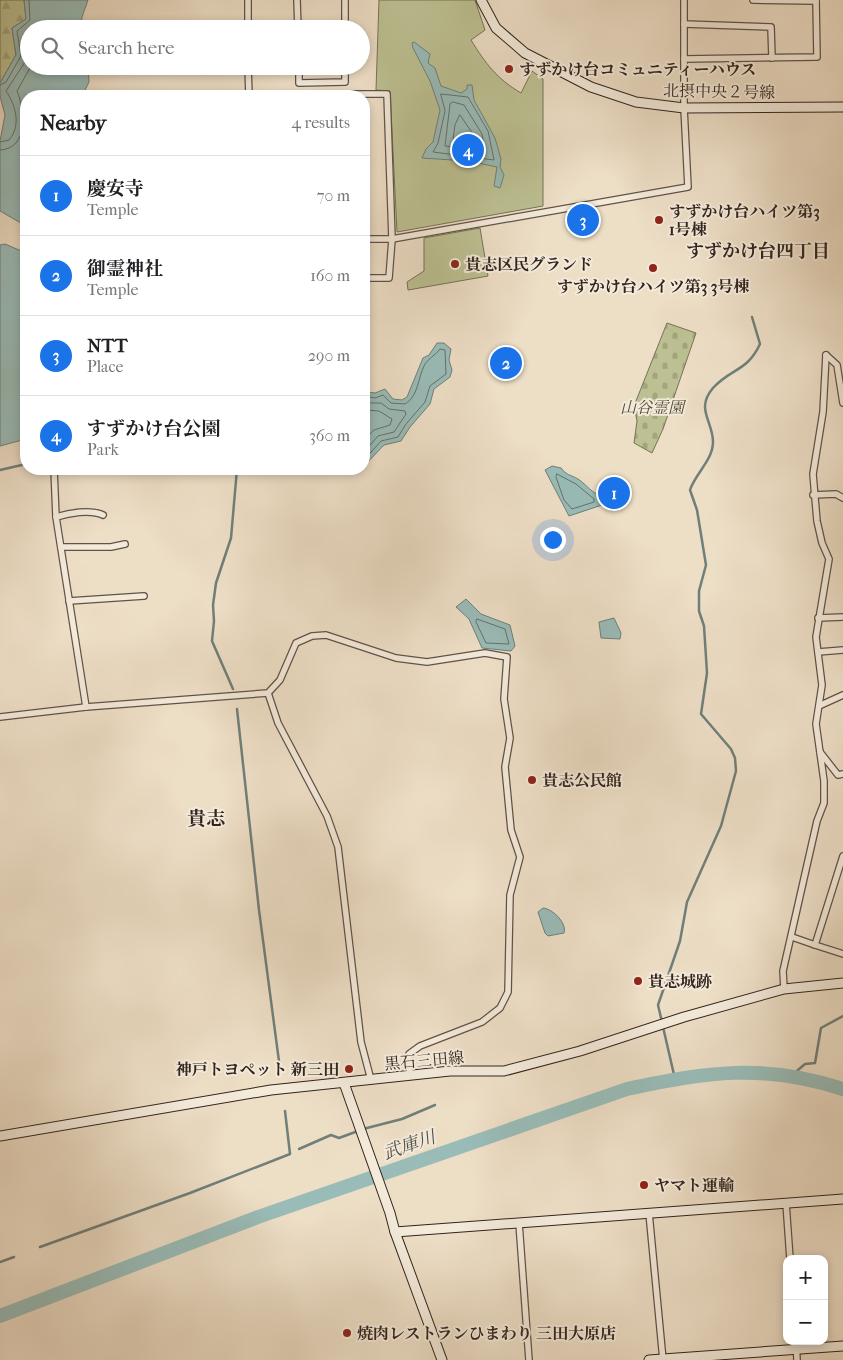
<!DOCTYPE html>
<meta charset="utf-8">
<style>
body{margin:0;font-family:"IM FELL French Canon","Noto Serif JP",serif;background:#f6f6f6;color:#202124}
.controls{position:absolute;right:15px;bottom:15px;display:grid;overflow:hidden;border-radius:10px;box-shadow:0 2px 8px #0003}
.controls button{width:45px;height:45px;display:grid;place-items:center;padding:0;border:0;border-bottom:1px solid #e0e0e0;background:#fff;color:#202124;font:25px sans-serif}
.you{position:absolute;left:552px;top:539px;width:18px;height:18px;margin:-12px;border:4px solid #fff;border-radius:50%;background:#1a73e8;box-shadow:0 0 0 8px #1a73e833}
.badge{display:grid;place-items:center;width:32px;height:32px;border-radius:50%;background:#1a73e8;color:#fff;font-size:16px;font-weight:700}
.pin{position:absolute;translate:-50% -50%;border:2px solid #fff;box-shadow:0 1px 5px #0006}
.list{margin:0;padding:0;list-style:none}
h2{display:flex;justify-content:space-between;align-items:center;height:65px;margin:0;padding:0 20px;font-size:21px}
h2 small{font-size:16px;font-weight:400;color:#757577}
.list li{display:grid;grid-template-columns:32px 1fr auto;gap:15px;align-items:center;box-sizing:border-box;height:80px;padding:0 20px;border-top:1px solid #e0e0e0}
.list b{display:block;font-size:19px;white-space:nowrap}
.list p{margin:0;font-size:16px;white-space:nowrap;color:#757577}
.list em{font-size:16px;font-style:normal;color:#757577}
.icon{flex:none;width:28px;height:28px;fill:none;stroke:currentColor;stroke-width:2;stroke-linecap:round;stroke-linejoin:round}
.map{position:relative;flex:none;width:843px;height:1360px;overflow:hidden}
.search{position:absolute;background:#fff;box-shadow:0 2px 8px #0003;left:20px;top:20px;width:350px;height:55px;display:flex;align-items:center;gap:12px;box-sizing:border-box;padding:0 18px;border-radius:28px;color:#757577;font-size:19px}
.panel{position:absolute;background:#fff;box-shadow:0 2px 8px #0003;left:20px;top:90px;width:350px;height:385px;border-radius:20px}
.map>svg:first-child{display:block}
.green{fill:#bcc092;stroke:#777258}
.forest{fill:url(#forest-firs);stroke:#777258}
.cemetery{fill:url(#cemetery-stones);stroke:#777258}
.water{fill:#99bcb8;stroke:#707f7a}
.lines{fill:none;stroke-linecap:round;stroke-linejoin:round}
.shore{stroke:#66706b;stroke-width:1}
.stream{stroke:#707f7a;stroke-width:2.5}
.river{stroke:#99bcb8;stroke-width:14}
.street-casing{stroke:#615248;stroke-width:8}
.secondary-casing{stroke:#32241e;stroke-width:11}
.street{stroke:#f3eada;stroke-width:5.5}
.secondary{stroke:#f3eada;stroke-width:9}
.poi-dot{fill:#8f2418;stroke:#f3eada;stroke-width:2}
.labels{text-anchor:middle;stroke-width:4;stroke-linejoin:round;paint-order:stroke}
.poi-label{font-size:16px;font-weight:bold;fill:#32241e;stroke:#f3eada;text-anchor:start}
.street-label{font-size:16px;fill:#32241e;stroke:#f3eada}
.park-label{font-size:16px;font-style:italic;fill:#544b3b;stroke:#f3eada}
.neighbourhood-label{font-size:18px;font-weight:bold;fill:#32241e;stroke:#f3eada}
.water-label{font-size:18px;font-style:italic;fill:#51524c;stroke:#f3eada}
.quarter-label{font-size:19px;font-weight:bold;fill:#32241e;stroke:#f3eada}
</style>
<div class="map">
<svg width="843" height="1360" viewBox="0 0 843 1360">
<defs>
<pattern id="forest-firs" width="22" height="20" patternUnits="userSpaceOnUse" patternTransform="scale(1.25)"><rect width="22" height="20" fill="#bcc092"/><path d="M5 1l3.5 6h-7zM16 11l3.5 6h-7z" fill="#a2a57d"/></pattern>
<pattern id="cemetery-stones" width="16" height="16" patternUnits="userSpaceOnUse" patternTransform="scale(1.25)"><rect width="16" height="16" fill="#bcc092"/><path d="M2 7V4a2 2 0 0 1 4 0v3zM10 15v-3a2 2 0 0 1 4 0v3z" fill="#a2a57d"/></pattern>
</defs>
<rect width="100%" height="100%" fill="#eddec6"/>
<filter id="stains"><feTurbulence type="fractalNoise" baseFrequency=".004" numOctaves="4"/><feColorMatrix values="0 0 0 0 .2 0 0 0 0 .09 0 0 0 0 .02 0 0 0 .5 -.17"/></filter>
<radialGradient id="worn" r=".72"><stop offset=".6" stop-color="#630" stop-opacity="0"/><stop offset="1" stop-color="#630" stop-opacity=".3"/></radialGradient>
<g class="green">
<path d="M379,0H475L485,30L471,40C486,64 496,78 521,93L532,71L543,79V206L397,232L390,91L376,90Z"/>
<polygon points="480,228 488,276 408,290 407,282 424,271 424,238"/>
</g>
<polygon class="forest" points="0,0 24,0 26,19 12,28 16,55 0,83"/>
<polygon class="cemetery" points="667,323 696,333 663,429 652,453 634,443 637,421 634,406"/>
<g class="water">
<polygon points="24,0 88,0 82,17 81,29 29,29 29,66 88,66 89,82 82,96 26,96 26,226 0,211 0,141 5,115 0,96 0,83 16,55 12,28 26,19"/>
<polygon points="414,42 430,54 428,63 435,68 441,86 461,93 467,89 467,85 472,85 474,100 495,138 501,159 500,167 504,175 500,188 494,186 497,167 468,161 422,158 426,149 433,142 440,110 430,81 413,48 412,43"/>
<polygon points="5,244 26,253 26,439 0,446 0,245"/>
<polygon points="437,343 444,343 451,349 449,360 452,370 450,377 434,389 430,404 410,427 401,441 384,445 364,466 364,392 375,393 385,389 393,399 402,400 407,397 423,358 429,355"/>
<path d="M552,466L561,468C566,475 571,475 578,479C587,485 591,493 602,496L605,504L569,516L545,470Z"/>
<polygon points="466,599 481,614 510,625 515,646 511,651 482,648 469,619 456,607"/>
<polygon points="614,618 621,633 620,639 601,638 599,622"/>
<path d="M543,908C553,909 567,923 564,933L548,936L545,933L538,912Z"/>
</g>
<g class="lines">
<g class="shore">
<polyline points="0,85 6,82 21,56 17,31 30,20 29,0"/>
<polygon points="441,94 468,97 488,131 494,160 433,152 438,143 445,111"/>
<polygon points="453,102 464,105 482,134 485,151 445,146 450,104"/>
<polygon points="460,115 475,137 475,142 453,139 455,125"/>
<path d="M0,142L9,140C22,125 15,104 6,91L27,59L24,34L29,30"/>
<path d="M0,150C29,149 25,110 17,91L31,66"/>
<path d="M364,396L375,398L383,395L391,403L405,404C418,397 418,378 424,366C427,359 436,355 440,349L445,350L446,374L430,386L425,402L406,424L398,437L381,441L364,460"/>
<polyline points="364,403 381,403 389,409 405,411 406,414 394,432 378,436 364,452"/>
<polyline points="364,410 379,411 392,419 390,425 374,430 364,440"/>
<polygon points="557,474 576,484 594,499 594,502 572,509 564,500 556,477"/>
<polygon points="477,619 505,629 509,644 486,643 476,622"/>
</g>
<g class="stream">
<polyline points="0,470 26,464"/>
<polyline points="233,689 212,641 214,621 213,605 216,583 231,538 237,469"/>
<polyline points="237,709 259,910 280,1069"/>
<path d="M662,1022L658,1005L680,941L687,902L721,826L736,771L735,758L731,749L701,714L707,673L704,626L699,611V591L706,565L697,510L690,490C695,474 713,460 713,442C713,421 695,409 713,388C731,368 747,372 760,344L752,317"/>
<polyline points="663,1027 675,1079"/>
<polyline points="791,1076 805,1064 815,1063 821,1028 843,1016"/>
<polyline points="363,1129 402,1119 435,1105"/>
<polyline points="299,1149 331,1135 339,1138 358,1131"/>
<polyline points="40,1247 190,1193 290,1154 285,1111"/>
<polyline points="0,1262 14,1257"/>
</g>
<path class="river" d="M0,1316L258,1217L627,1089C707,1072 763,1063 843,1089"/>
<defs>
<g id="street">
<polyline points="248,0 248,29"/>
<polyline points="297,0 298,29"/>
<polyline points="753,0 816,1"/>
<polyline points="684,24 771,27 772,58"/>
<polyline points="345,29 345,0"/>
<polyline points="684,59 817,57 816,0"/>
<polyline points="248,66 249,96"/>
<polyline points="299,66 299,83 345,82 345,66"/>
<polyline points="249,95 296,96"/>
<polyline points="344,96 344,94 387,94 392,239 389,278 364,278"/>
<polyline points="364,239 392,239 688,187 684,108 684,0"/>
<polyline points="826,355 837,365 843,403"/>
<polyline points="54,469 56,517 86,707"/>
<polyline points="813,495 836,494 843,498"/>
<path d="M56,517C69,513 90,509 103,515"/>
<polyline points="61,547 111,547 125,544"/>
<polyline points="69,601 144,596"/>
<polyline points="818,618 843,617"/>
<polyline points="818,652 843,650"/>
<polyline points="268,693 278,723 327,816 338,847 361,1042 371,1080"/>
<polyline points="821,705 843,695"/>
<polyline points="0,717 86,707 268,693 280,680 296,643 312,636 326,635 396,658 427,662 485,653 507,657 504,699 510,738 505,767 511,830 520,857 510,895 508,992 500,1008 482,1022 420,1046 409,1054 410,1076"/>
<polyline points="820,752 838,775 843,774"/>
<polyline points="843,856 815,945 843,954"/>
<polyline points="792,937 815,945"/>
<polyline points="784,989 783,971 817,821 824,803 824,781 816,724 822,685 816,637 829,559 822,543 817,521 813,474 823,412 826,355"/>
<polyline points="786,1203 790,1259"/>
<polyline points="649,1213 663,1360"/>
<polyline points="519,1223 529,1360"/>
<polyline points="796,1341 797,1360"/>
</g>
<g id="secondary">
<polyline points="481,0 496,28 525,53 591,87 636,102 684,108 843,107"/>
<polyline points="344,1083 390,1213 395,1232 442,1360"/>
<polyline points="0,1136 271,1090 450,1071 504,1071 580,1051 684,1017 784,989 843,983"/>
<polyline points="395,1232 843,1199"/>
<polyline points="649,1360 843,1346"/>
</g>
</defs>
<use href="#street" class="street-casing"/>
<use href="#secondary" class="secondary-casing"/>
<use href="#street" class="street"/>
<use href="#secondary" class="secondary"/>
</g>
<g class="poi-dot">
<circle cx="509" cy="69" r="5"/>
<circle cx="659" cy="220" r="5"/>
<circle cx="455" cy="264" r="5"/>
<circle cx="653" cy="268" r="5"/>
<circle cx="532" cy="780" r="5"/>
<circle cx="638" cy="981" r="5"/>
<circle cx="349" cy="1069" r="5"/>
<circle cx="644" cy="1185" r="5"/>
<circle cx="347" cy="1333" r="5"/>
</g>
<g class="labels">
<g class="poi-label">
<text x="519" y="75">すずかけ台コミュニティーハウス</text>
<text x="669" y="217">すずかけ台ハイツ第3<tspan x="669" dy="18">1号棟</tspan></text>
<text x="465" y="270">貴志区民グランド</text>
<text x="653" y="292" text-anchor="middle">すずかけ台ハイツ第3 3号棟</text>
<text x="542" y="786">貴志公民館</text>
<text x="648" y="987">貴志城跡</text>
<text x="339" y="1075" text-anchor="end">神戸トヨペット 新三田</text>
<text x="654" y="1191">ヤマト運輸</text>
<text x="357" y="1339">焼肉レストランひまわり 三田大原店</text>
</g>
<g class="street-label">
<text transform="translate(719 91) rotate(1)" y="6">北摂中央２号線</text>
<text transform="translate(424 1060) rotate(-5)" y="6">黒石三田線</text>
</g>
<g class="park-label">
<text x="652" y="413">山谷霊園</text>
</g>
<g class="neighbourhood-label">
<text x="758" y="257">すずかけ台四丁目</text>
</g>
<g class="water-label">
<text transform="translate(409 1145) rotate(-19)" y="6">武庫川</text>
</g>
<g class="quarter-label">
<text x="206" y="825">貴志</text>
</g>
</g>
<rect width="100%" height="100%" filter="url(#stains)"/>
<rect width="100%" height="100%" fill="url(#worn)"/>
</svg>
<div class="controls">
<button>+</button>
<button>−</button>
</div>
<div class="you"></div>
<div class="pin badge" style="left:614px;top:493px">1</div>
<div class="pin badge" style="left:506px;top:363px">2</div>
<div class="pin badge" style="left:583px;top:220px">3</div>
<div class="pin badge" style="left:468px;top:150px">4</div>
<div class="search"><svg class="icon" aria-label="search" viewBox="0 0 24 24"><circle cx="10" cy="10" r="6"/><path d="M15 15l6 6"/></svg>Search here</div>
<section class="panel">
<h2>Nearby<small>4 results</small></h2>
<ul class="list">
<li><span class="badge">1</span><div><b>慶安寺</b><p>Temple</p></div><em>70 m</em></li>
<li><span class="badge">2</span><div><b>御霊神社</b><p>Temple</p></div><em>160 m</em></li>
<li><span class="badge">3</span><div><b>NTT</b><p>Place</p></div><em>290 m</em></li>
<li><span class="badge">4</span><div><b>すずかけ台公園</b><p>Park</p></div><em>360 m</em></li>
</ul>
</section>
</div>
